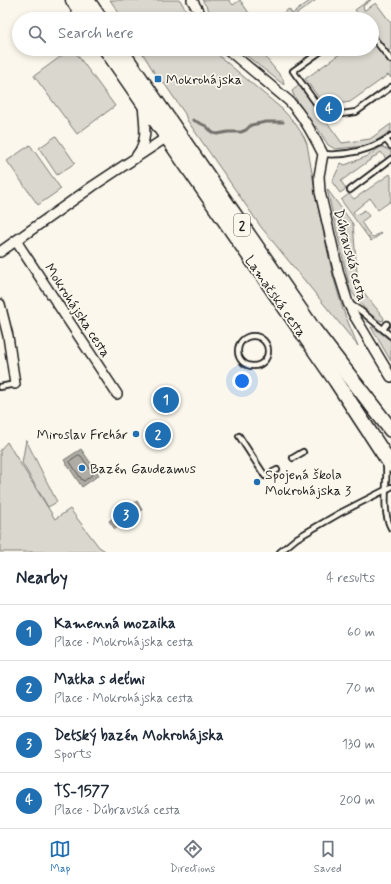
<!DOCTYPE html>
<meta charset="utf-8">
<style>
body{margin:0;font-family:Mynerve,sans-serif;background:#f2f2f3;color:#1f2937}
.you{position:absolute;left:242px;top:381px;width:14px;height:14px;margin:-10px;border:3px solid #fff;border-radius:50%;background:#1a73e8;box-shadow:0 0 0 6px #1a73e833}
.badge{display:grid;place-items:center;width:26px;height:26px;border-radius:50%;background:#1f6fb2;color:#fff;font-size:13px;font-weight:700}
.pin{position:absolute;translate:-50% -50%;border:2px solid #fff;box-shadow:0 1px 4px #0006}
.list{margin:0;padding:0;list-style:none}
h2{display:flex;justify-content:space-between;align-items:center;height:52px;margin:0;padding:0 16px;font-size:17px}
h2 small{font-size:13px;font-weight:400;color:#747a83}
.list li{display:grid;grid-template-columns:26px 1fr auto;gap:12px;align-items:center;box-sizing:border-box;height:56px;padding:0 16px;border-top:1px solid #e0e1e3}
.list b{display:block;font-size:15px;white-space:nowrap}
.list p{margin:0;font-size:13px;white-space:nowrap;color:#747a83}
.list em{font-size:13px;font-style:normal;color:#747a83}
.icon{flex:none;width:22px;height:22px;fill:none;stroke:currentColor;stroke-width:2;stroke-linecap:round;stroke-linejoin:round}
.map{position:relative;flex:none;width:391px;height:552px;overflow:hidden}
.search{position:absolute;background:#fff;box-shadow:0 2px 6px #0003;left:12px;right:12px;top:12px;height:44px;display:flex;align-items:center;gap:10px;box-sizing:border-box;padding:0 14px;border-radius:22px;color:#747a83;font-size:15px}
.sheet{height:276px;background:#fff}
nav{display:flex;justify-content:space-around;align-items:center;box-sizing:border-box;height:56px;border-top:1px solid #e0e1e3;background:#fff;font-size:11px;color:#747a83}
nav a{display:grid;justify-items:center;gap:2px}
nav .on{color:#1f6fb2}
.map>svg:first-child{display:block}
.green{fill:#dad7ce;stroke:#7b7a75}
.water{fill:#afaca5;stroke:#74726e}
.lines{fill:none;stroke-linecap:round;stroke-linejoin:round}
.shore{stroke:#575653;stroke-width:1}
.stream{stroke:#74726e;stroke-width:3}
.service-casing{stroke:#1c1c1c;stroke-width:8}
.minor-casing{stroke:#1c1c1c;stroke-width:12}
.primary-casing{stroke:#1c1c1c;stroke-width:17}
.service{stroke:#fbf7ec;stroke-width:4.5}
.minor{stroke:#fbf7ec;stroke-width:9}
.primary{stroke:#fbf7ec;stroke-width:14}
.poi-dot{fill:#1f6fb2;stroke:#fbf7ec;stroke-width:1.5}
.labels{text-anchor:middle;stroke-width:3.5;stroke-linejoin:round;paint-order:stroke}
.shield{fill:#fbf7ec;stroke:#5f5e5a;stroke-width:1}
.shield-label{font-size:13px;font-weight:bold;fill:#1c1c1c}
.poi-label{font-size:14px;fill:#1c1c1c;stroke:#fbf7ec;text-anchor:start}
.street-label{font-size:14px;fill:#1c1c1c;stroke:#fbf7ec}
</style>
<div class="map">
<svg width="391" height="552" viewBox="0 0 391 552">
<rect width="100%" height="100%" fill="#fbf7ec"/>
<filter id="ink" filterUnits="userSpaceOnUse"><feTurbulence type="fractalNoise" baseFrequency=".025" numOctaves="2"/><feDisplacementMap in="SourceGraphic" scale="8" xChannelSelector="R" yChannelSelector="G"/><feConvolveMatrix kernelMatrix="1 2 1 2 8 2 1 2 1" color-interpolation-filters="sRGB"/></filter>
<g filter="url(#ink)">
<g class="green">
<polygon points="110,0 180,0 191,19 123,19"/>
<polygon points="202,0 229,0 233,5 240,0 249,13 242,18 243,19 215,19"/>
<polygon points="311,0 316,0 291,18 285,19 280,15 289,9 292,14"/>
<polygon points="369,0 371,0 363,6 364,10 365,10 376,3 391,23 391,49 387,52 372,32 372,19 362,19 355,10"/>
<polygon points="372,40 391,65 391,78 388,75 350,102 325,106 305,79 341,53 338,49 372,49"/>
<polygon points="71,49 73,49 115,106 77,134 34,76"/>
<polygon points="140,49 213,49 218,55 282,109 295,123 304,137 307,144 318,207 333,276 343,310 358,346 261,227 187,120 185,114 164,83 154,72"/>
<polygon points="238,49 273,49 275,51 266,58 283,79 284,85"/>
<polygon points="298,86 301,86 342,143 370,139 391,124 391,131 373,143 365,146 335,149 328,145 317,127 313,126 294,96 292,91"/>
<polygon points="56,136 75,163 57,175 39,148"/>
<polygon points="30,145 61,189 38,205 7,161"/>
<polygon points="382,147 391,151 391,155 386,159 381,152 341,181 346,189 340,193 332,182 341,163 345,165 368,156 379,148"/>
<polygon points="390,174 391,176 391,201 378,210 370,198 353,212 356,215 365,210 369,216 361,222 372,238 380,233 381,234 371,241 341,200 349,194 354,199"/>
<path d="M327,189L353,224L358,285L384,318L383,321C372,320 356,299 350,289Z"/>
<polygon points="371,327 373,327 391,341 391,361"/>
<polygon points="26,440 57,502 48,507 22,463"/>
<polygon points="7,442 55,519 70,509 99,547 107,552 0,552 0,450"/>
</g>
<g class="water">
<polygon points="81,449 99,475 82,487 64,460"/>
<polygon points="137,501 142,510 115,529 109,521"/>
</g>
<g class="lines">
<polygon class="shore" points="79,455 81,456 93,473 92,475 84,481 82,480 70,462 71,460"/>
<polyline class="stream" points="193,120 206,126 213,133 217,134 228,132 241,132 246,130 251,125 266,122 283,122"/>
<defs>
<g id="service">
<polyline points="372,36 391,60"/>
<polyline points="324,49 293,71 326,117"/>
<polyline points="334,115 356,112 391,87"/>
<polyline points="386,140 391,146"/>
<path d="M323,154C346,156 373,150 391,136"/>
<polyline points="350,190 391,159"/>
<polyline points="350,304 361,311 391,336"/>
<polyline points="383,329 387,324"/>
<circle cx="253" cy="351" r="15"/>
<polyline points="0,387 15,384"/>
<polyline points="239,436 265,476 277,470"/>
<polyline points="293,458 303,452"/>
<path d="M386,465C388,484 381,510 391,528"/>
<polyline points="280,552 297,538 340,513 391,487"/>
</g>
<g id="minor">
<polyline points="192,0 203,19"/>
<path d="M227,49L289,101C304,117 313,135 323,154L319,176L320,192L339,274L348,303L355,317L391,377"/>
<path d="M137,155C149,140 144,122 143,104"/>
<polyline points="16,241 117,394"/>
<polyline points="0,252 93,186 167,137"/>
<polyline points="0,304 8,336 15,384"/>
</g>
<g id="primary">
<polyline points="73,0 86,19"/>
<polyline points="87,0 100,19"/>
<polyline points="106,49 336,381 391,465"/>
<polyline points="120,49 314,330 391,430"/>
</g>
</defs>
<use href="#service" class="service-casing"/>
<use href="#minor" class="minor-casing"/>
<use href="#primary" class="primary-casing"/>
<use href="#service" class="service"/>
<use href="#minor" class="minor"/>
<use href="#primary" class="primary"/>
</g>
</g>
<g class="poi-dot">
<rect x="154" y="75" width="8" height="8" rx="2"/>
<circle cx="136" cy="434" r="4"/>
<circle cx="82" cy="468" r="4"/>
<circle cx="257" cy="482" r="4"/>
</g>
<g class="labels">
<rect class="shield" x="234" y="214" width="16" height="22" rx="3"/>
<g class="shield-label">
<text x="242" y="230">2</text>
</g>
<g class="poi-label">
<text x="166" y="84">Mokrohájska</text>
<text x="128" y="439" text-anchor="end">Miroslav Frehár</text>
<text x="90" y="473">Bazén Gaudeamus</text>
<text x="265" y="479">Spojená škola<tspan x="265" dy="16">Mokrohájska 3</tspan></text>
</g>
<g class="street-label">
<text transform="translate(351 255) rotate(75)" y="5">Dúbravská cesta</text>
<text transform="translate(276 296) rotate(55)" y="5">Lamačská cesta</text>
<text transform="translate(78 310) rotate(57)" y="5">Mokrohájska cesta</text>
</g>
</g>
</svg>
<div class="you"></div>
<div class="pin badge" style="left:166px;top:400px">1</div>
<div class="pin badge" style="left:158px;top:435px">2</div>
<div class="pin badge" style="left:126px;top:515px">3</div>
<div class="pin badge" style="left:329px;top:109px">4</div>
<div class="search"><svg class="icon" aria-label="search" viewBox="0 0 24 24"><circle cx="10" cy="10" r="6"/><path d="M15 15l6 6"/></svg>Search here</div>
</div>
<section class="sheet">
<h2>Nearby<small>4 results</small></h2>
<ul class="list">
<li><span class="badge">1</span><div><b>Kamenná mozaika</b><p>Place · Mokrohájska cesta</p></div><em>60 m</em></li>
<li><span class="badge">2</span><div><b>Matka s deťmi</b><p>Place · Mokrohájska cesta</p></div><em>70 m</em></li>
<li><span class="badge">3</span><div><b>Detský bazén Mokrohájska</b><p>Sports</p></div><em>130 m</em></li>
<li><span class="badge">4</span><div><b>TS-1577</b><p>Place · Dúbravská cesta</p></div><em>200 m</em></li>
</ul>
</section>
<nav>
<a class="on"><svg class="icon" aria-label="map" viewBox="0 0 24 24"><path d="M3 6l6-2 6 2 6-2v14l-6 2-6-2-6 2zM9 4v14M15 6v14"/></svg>Map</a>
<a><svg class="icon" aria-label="directions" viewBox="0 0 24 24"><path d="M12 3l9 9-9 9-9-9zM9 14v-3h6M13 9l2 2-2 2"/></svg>Directions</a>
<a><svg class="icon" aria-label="saved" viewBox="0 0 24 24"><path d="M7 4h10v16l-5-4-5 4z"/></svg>Saved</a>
</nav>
